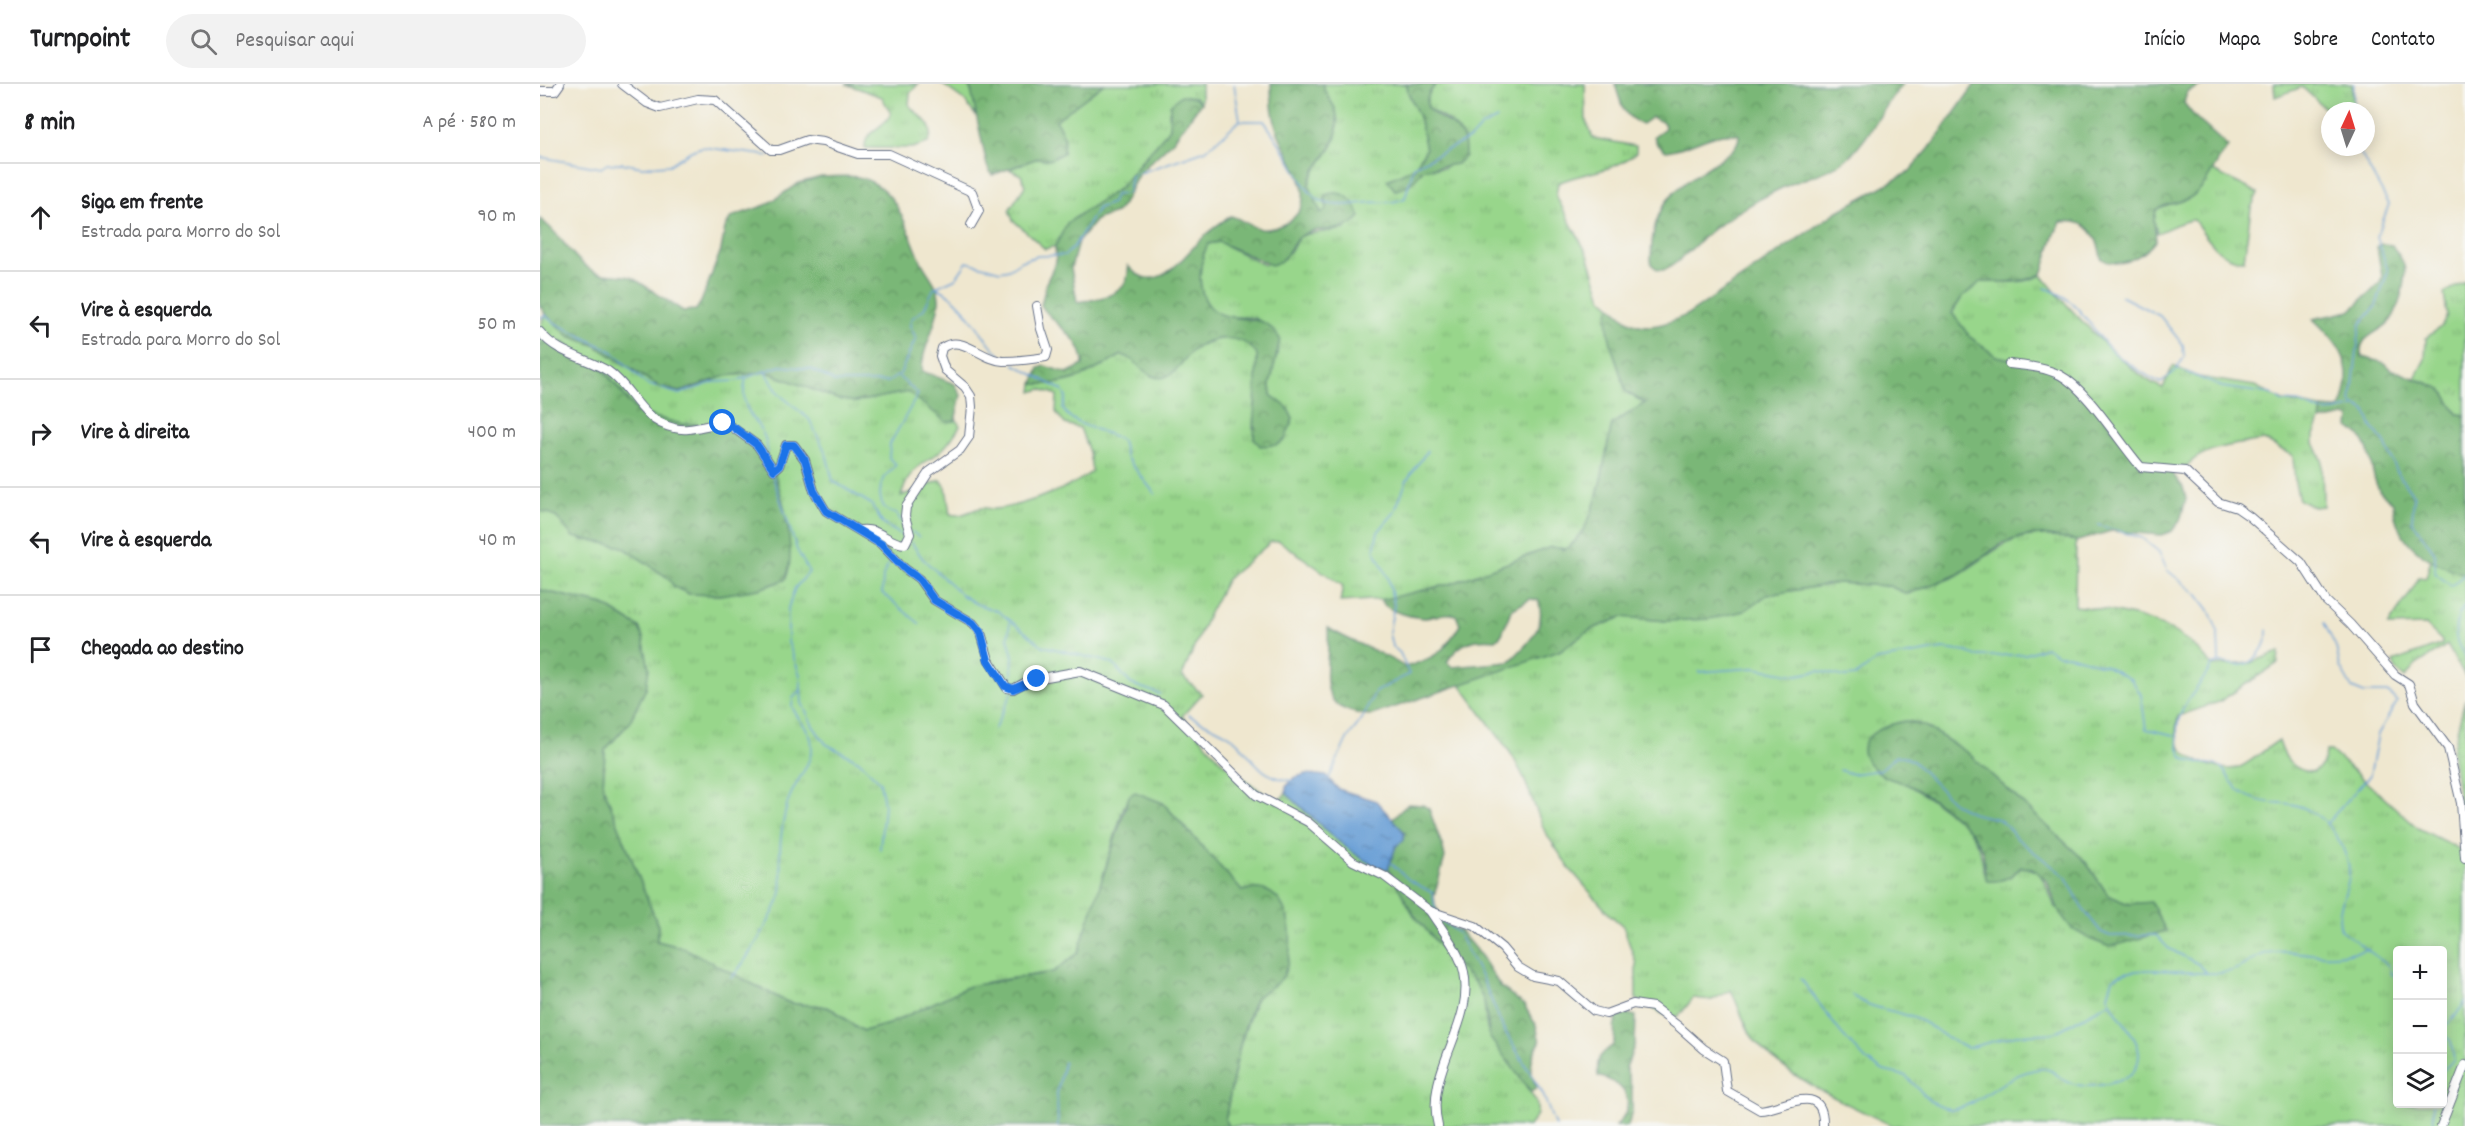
<!DOCTYPE html>
<html lang="pt">
<meta charset="utf-8">
<style>
body{margin:0;font-family:Dekko,sans-serif;background:#f2f2f2;color:#202124}
.controls{position:absolute;right:18px;bottom:18px;display:grid;overflow:hidden;border-radius:6px;box-shadow:0 3px 15px #0003}
.controls button{width:54px;height:54px;display:grid;place-items:center;padding:0;border:0;border-bottom:2px solid #e0e0e0;background:#fff;color:#202124;font:30px sans-serif}
.compass{position:absolute;left:1781px;top:18px;width:54px;height:54px;border-radius:50%;background:#fff;box-shadow:0 3px 15px #0003;rotate:4deg}
.stop{position:absolute;width:18px;height:18px;margin:-14px;border:4px solid #1a73e8;border-radius:50%;background:#fff}
.stop.end{background:#1a73e8;border-color:#fff;box-shadow:0 2px 6px #0008}
.list{margin:0;padding:0;list-style:none}
h2{display:flex;justify-content:space-between;align-items:center;height:78px;margin:0;padding:0 24px;font-size:26px}
h2 small{font-size:20px;font-weight:400;color:#757577}
.list li{display:grid;grid-template-columns:39px 1fr auto;gap:18px;align-items:center;box-sizing:border-box;height:108px;padding:0 24px;border-top:2px solid #e0e0e0}
.list b{display:block;font-size:22px;white-space:nowrap}
.list p{margin:0;font-size:20px;white-space:nowrap;color:#757577}
.list em{font-size:20px;font-style:normal;color:#757577}
.icon{flex:none;width:33px;height:33px;fill:none;stroke:currentColor;stroke-width:2;stroke-linecap:round;stroke-linejoin:round}
.map{position:relative;flex:none;width:1925px;height:1042px;overflow:hidden}
header{display:flex;align-items:center;gap:36px;box-sizing:border-box;height:84px;padding:0 30px;background:#fff;border-bottom:2px solid #e0e0e0}
header strong{font-size:28px}
nav{display:flex;gap:33px;margin-inline-start:auto;font-size:21px}
.search{width:420px;height:54px;background:#f2f2f2;display:flex;align-items:center;gap:15px;box-sizing:border-box;padding:0 21px;border-radius:33px;color:#757577;font-size:22px}
main{display:flex}
aside{flex:1;background:#fff}
.map>svg:first-child{display:block}
.grass{fill:url(#grass-tufts);stroke:#5a8274;stroke-width:1.5;fill-rule:evenodd}
.forest{fill:url(#forest-crowns);stroke:#4a736a;stroke-width:1.5;fill-rule:evenodd}
.water{fill:url(#water-ripples);stroke:#42679a;stroke-width:1.5}
.lines{fill:none;stroke-linecap:round;stroke-linejoin:round}
.stream{stroke:#699fd6;stroke-width:1.5}
.minor-casing{stroke:#656f86;stroke-width:10}
.minor{stroke:#fff;stroke-width:8}
.route{stroke:#1a73e8;stroke-width:8}
</style>
<header>
<strong>Turnpoint</strong>
<div class="search"><svg class="icon" aria-label="search" viewBox="0 0 24 24"><circle cx="10" cy="10" r="6"/><path d="M15 15l6 6"/></svg>Pesquisar aqui</div>
<nav><a>Início</a><a>Mapa</a><a>Sobre</a><a>Contato</a></nav>
</header>
<main>
<aside>
<h2>8 min<small>A pé · 580 m</small></h2>
<ul class="list">
<li><svg class="icon" aria-label="ahead" viewBox="0 0 24 24"><path d="M12 20V5M6 11l6-6 6 6"/></svg><div><b>Siga em frente</b><p>Estrada para Morro do Sol</p></div><em>90 m</em></li>
<li><svg class="icon" aria-label="left" viewBox="0 0 24 24"><path d="M17 20v-9H6M10 6l-5 5 5 5"/></svg><div><b>Vire à esquerda</b><p>Estrada para Morro do Sol</p></div><em>50 m</em></li>
<li><svg class="icon" aria-label="right" viewBox="0 0 24 24"><path d="M7 20v-9h11M14 6l5 5-5 5"/></svg><div><b>Vire à direita</b></div><em>400 m</em></li>
<li><svg class="icon" aria-label="left" viewBox="0 0 24 24"><path d="M17 20v-9H6M10 6l-5 5 5 5"/></svg><div><b>Vire à esquerda</b></div><em>40 m</em></li>
<li><svg class="icon" aria-label="arrive" viewBox="0 0 24 24"><path d="M6 21V4h12l-3 4 3 4H6"/></svg><div><b>Chegada ao destino</b></div></li>
</ul>
</aside>
<div class="map">
<svg width="1925" height="1042" viewBox="0 0 1925 1042">
<defs>
<pattern id="grass-tufts" width="24" height="20" patternUnits="userSpaceOnUse" patternTransform="scale(1.5)"><rect width="24" height="20" fill="#98d68b"/><path d="M3 7l-1-3M5 7V3M7 7l1-3M15 17l-1-3M17 17v-4M19 17l1-3" fill="none" stroke="#82b87a"/></pattern>
<pattern id="forest-crowns" width="20" height="18" patternUnits="userSpaceOnUse" patternTransform="scale(1.5)"><rect width="20" height="18" fill="#7ab777"/><path d="M2 6a3 3 0 1 1 6 0M12 15a3 3 0 1 1 6 0" fill="none" stroke="#639565"/></pattern>
<pattern id="water-ripples" width="26" height="14" patternUnits="userSpaceOnUse" patternTransform="scale(1.5)"><rect width="26" height="14" fill="#699fd6"/><path d="M2 4q2-2 4 0t4 0M15 11q2-2 4 0t4 0" fill="none" stroke="#5682b1"/></pattern>
</defs>
<rect width="100%" height="100%" fill="#f6f6f2"/>
<filter id="ink" filterUnits="userSpaceOnUse"><feTurbulence type="fractalNoise" baseFrequency=".0167" numOctaves="2"/><feDisplacementMap in="SourceGraphic" scale="12" xChannelSelector="R" yChannelSelector="G"/><feConvolveMatrix kernelMatrix="1 2 1 2 8 2 1 2 1" color-interpolation-filters="sRGB"/></filter>
<filter id="wash" filterUnits="userSpaceOnUse"><feTurbulence type="fractalNoise" baseFrequency=".008" numOctaves="4" result="noise"/><feDisplacementMap in="SourceGraphic" scale="24" xChannelSelector="R" yChannelSelector="G"/><feGaussianBlur stdDeviation="1.35" result="paint"/><feColorMatrix in="noise" values="0 0 0 0 0 0 0 0 0 0 0 0 0 0 0 0 0 1.4 0 .05"/><feComposite in="paint" operator="in"/></filter>
<g filter="url(#wash)">
<rect width="100%" height="100%" fill="#efe7cf"/>
<g class="grass">
<path d="M306,0H378L370,9L369,21C379,34 398,40 388,59L372,64H325C324,46 345,44 351,30L342,13Z"/>
<polygon points="402,0 427,0 431,6 439,36 424,16"/>
<path d="M564,0H661V19L655,13L629,27L630,44C622,57 611,64 602,76C594,86 589,96 579,104C549,129 536,123 516,162L505,165L473,136L469,126L485,102L481,91L469,85L498,74H515L524,53L516,36Z"/>
<path d="M783,0H867L868,8L879,33L886,65L874,84L848,96L855,106C872,103 873,95 884,85L904,84L924,55C920,50 917,44 912,40C896,26 873,27 896,0H1045L1046,37L1053,54L1096,62V68C1075,89 1044,87 1018,99L1016,112L1048,171L1062,214L1072,223L1069,225L1072,261L1086,308L1105,319L1072,341C1063,378 1059,443 1026,465L1011,463L910,500L848,515L800,518L803,502L739,457L731,458L687,495L668,531L642,592L662,610L642,632L683,679L737,719L746,709C767,728 822,785 848,785L874,831L903,866L936,900L944,917L947,945L996,1017C999,1030 997,1032 989,1042H688L685,1036L699,965L716,913L743,893L722,806L713,805L702,807L623,719L584,722L547,845L538,869L527,880L513,888L447,898L349,940L324,947C311,941 300,928 289,924C276,919 262,923 247,918L144,864L117,857L118,842L63,702L65,666L89,639L106,604L108,584L103,554L99,543L64,521L0,506V427L10,428L42,456L62,457L83,463L128,494L138,505L149,510L180,511L166,341L141,340L98,329L62,283L0,262V244L5,229L29,252L55,261L121,304L140,308L185,292L227,288L297,315L315,318L368,308L414,337L416,334L420,342C414,351 408,362 398,369C377,383 370,385 361,412L401,396L406,403L410,430C422,434 429,426 441,424C446,423 451,426 455,425C479,423 535,403 552,387L549,368L540,344L525,340L516,328L517,311L501,305L492,308L493,300C536,301 546,291 582,271L589,272L611,292L634,288C640,281 645,272 652,267C667,254 710,245 717,270C722,288 713,325 713,344L753,335L747,324L731,311L730,301L740,255C733,249 723,237 714,234C705,232 695,234 686,232C655,224 656,184 667,160L679,158L724,181L750,168L759,153L767,150L806,145L784,115L787,125L781,129L769,101C773,80 797,68 797,44C798,28 785,14 783,0Z"/>
<polygon points="1734,0 1812,0 1813,27 1790,29 1762,3 1735,13"/>
<path d="M1671,86L1718,109L1711,124L1704,176C1680,178 1666,152 1654,136C1641,136 1629,145 1617,149L1614,137L1616,126C1624,120 1630,121 1639,118C1654,112 1664,99 1671,86Z"/>
<path d="M1502,191C1523,219 1592,293 1623,304L1633,282L1658,293L1715,302L1743,317L1782,324L1780,337L1774,351V359L1782,376L1783,422L1774,423L1759,416L1755,399L1753,372L1724,356C1700,360 1658,363 1644,386L1606,385L1514,284L1456,272L1430,253L1412,229L1422,213L1441,198C1464,198 1480,201 1502,191Z"/>
<polygon points="1925,198 1925,331 1917,330 1902,305 1875,294 1885,275 1886,254 1902,242 1907,231 1904,209"/>
<path d="M1503,451L1536,457L1535,522C1587,528 1640,537 1672,582L1710,579L1739,568L1738,579L1679,618L1638,632C1631,663 1645,674 1672,682C1680,684 1693,687 1700,683C1714,676 1726,664 1739,656C1743,674 1754,688 1774,688L1782,681L1786,667H1791L1878,744L1923,767L1925,764V1042H1353C1308,1020 1248,996 1215,957C1207,948 1197,918 1191,906L1172,916L1153,914L1139,932C1124,935 1110,922 1096,915V879L1083,842L1069,830L1030,785L1005,748L983,692L972,671L920,600L1019,567L1050,546L1082,533L1127,537L1204,527L1227,511L1298,499L1349,502L1368,510C1383,504 1401,499 1416,492C1449,474 1462,452 1503,451ZM1372,638L1385,642L1428,669L1545,777L1568,811L1588,820L1611,819L1605,852C1593,855 1581,862 1569,861C1553,860 1531,842 1520,829C1505,811 1510,785 1481,783L1471,793L1443,787C1443,742 1402,724 1369,701ZM1858,866H1902V1020H1858Z"/>
<path d="M1891,475L1925,490V592L1907,561L1876,581L1865,594L1857,587L1853,578L1902,560V557L1886,541L1848,542C1859,523 1870,513 1879,493L1886,494Z"/>
<polygon points="1925,615 1925,756 1912,668"/>
</g>
<g class="forest">
<polygon points="427,0 564,0 516,36 524,53 523,69 509,76 498,74 452,91 447,82 431,6"/>
<path d="M731,0H783C785,13 797,20 797,34C800,68 774,76 769,101L781,129L787,124L785,111C803,104 815,116 820,133C800,155 779,138 760,153C747,163 749,177 731,181L679,158L668,160C656,184 655,225 687,232C712,238 723,229 740,255L730,301L731,311L747,323L753,335L745,356L737,361L720,362L714,354L717,270C702,249 670,251 652,267C643,275 637,290 625,293C606,298 598,274 582,271C549,289 533,302 493,300L499,284L505,282L527,289L543,281C544,253 513,242 501,221L507,197L516,178L515,163L527,139L580,104L630,44V21L641,11L655,13L661,19L632,58L599,89L583,120L576,129L557,135L538,158L531,184L537,218C561,215 591,211 588,182C618,217 645,168 666,151C674,143 681,138 691,132C702,135 710,143 721,145C729,146 741,142 748,138C784,114 746,73 737,46C732,30 731,16 731,0Z"/>
<path d="M867,0H896C866,35 917,30 924,57C925,61 925,67 925,72L917,80L884,85C873,95 872,103 855,106L847,96L874,84L886,65L879,33L868,8Z"/>
<path d="M1075,0H1363C1342,23 1329,57 1305,76C1292,86 1279,90 1264,95C1233,106 1202,124 1176,143C1162,152 1137,183 1123,186C1118,187 1114,183 1111,180C1111,159 1113,137 1126,118C1143,95 1170,84 1191,67C1196,63 1199,57 1199,51C1172,45 1153,64 1126,67L1117,60L1114,52L1125,44L1124,39L1112,33L1102,40C1082,33 1081,18 1075,0Z"/>
<path d="M1435,0H1664L1647,8L1644,19L1654,32L1688,63C1675,78 1668,102 1651,113C1640,120 1627,118 1616,126L1614,137L1616,156C1604,172 1578,187 1561,174C1558,151 1547,134 1521,138C1509,157 1510,170 1502,190C1481,200 1464,198 1441,198L1422,213L1412,229L1430,253L1456,272L1514,284L1542,306L1601,382L1627,383L1643,403L1646,415L1640,437L1632,447L1622,451L1571,447L1538,457L1503,451L1485,452L1463,459L1417,491L1367,510L1349,502L1298,499L1227,511L1204,527L1169,535L1127,537L1082,533L1050,546L1019,567L832,631C769,628 791,587 788,544C812,559 840,567 865,583C896,574 903,569 920,541L916,531C903,527 896,534 883,534C870,533 846,527 840,516L910,500L1011,463L1026,465C1059,443 1063,377 1072,340L1105,319L1086,308C1080,286 1062,245 1069,225L1072,223C1078,227 1082,232 1087,236C1107,249 1130,238 1149,230L1298,127L1369,88L1389,65ZM990,515L998,516C1008,542 987,561 969,578L912,583L907,578C919,558 933,554 956,556L962,550L971,526Z"/>
<path d="M281,93C293,93 307,91 318,93C358,102 366,144 381,177C387,190 400,202 399,217C398,241 381,265 382,287L415,300L421,311L415,337L406,338L368,308L315,318L297,315L227,288L185,292L140,308L121,304L55,261L29,252L6,231L0,222V135C21,149 32,177 55,188C66,193 81,189 93,194L143,227L156,226L161,218L181,166L185,144L191,133L226,121L259,99Z"/>
<path d="M1842,160L1852,161C1856,168 1862,174 1864,181C1867,194 1859,225 1851,236C1842,249 1815,252 1822,273L1845,279L1851,285L1902,305L1917,330L1925,331V490C1887,478 1856,461 1853,419C1849,414 1842,411 1839,406C1826,381 1837,362 1809,343L1810,334L1805,332L1780,337L1782,324L1798,325L1801,323C1816,282 1802,262 1773,235L1810,227L1840,199L1842,193L1837,163Z"/>
<path d="M9,255L25,258L44,275L61,283L98,329L141,340L166,341L184,337C195,347 223,365 229,377C242,401 258,472 245,496L219,505L180,511L149,510L134,503L128,494L83,463L33,453C22,440 17,429 0,427V262Z"/>
<path d="M0,506L64,521L99,543L103,554L109,584L106,604L89,639L65,666L63,702L118,842L117,857L144,864L247,918C262,923 279,918 291,925C303,931 310,941 324,947L349,940L429,902L513,888L538,869L589,712L595,708L623,719L702,807C751,791 759,861 743,892C739,901 726,905 718,912C712,917 710,929 707,937C696,969 692,1003 685,1036L688,1042H0Z"/>
<path d="M1366,637L1385,642L1428,669L1545,777L1568,811L1588,820L1611,818L1626,847L1577,861L1567,862L1550,855L1532,845L1519,828L1507,797L1492,784L1481,783C1471,793 1462,799 1447,797C1443,787 1445,780 1443,770C1441,760 1432,750 1426,743C1411,728 1389,712 1370,702C1362,697 1352,697 1344,692C1302,665 1330,643 1366,637Z"/>
<path d="M868,720L883,721L889,725L903,764L905,773L894,812L895,821L903,838L920,847L942,873L960,902L984,921L996,941L1000,958C990,974 988,986 997,1004L991,1008L950,954L944,917L936,900L903,866L874,831L848,785L856,762L864,756V747L851,736Z"/>
<path d="M1088,930L1096,932L1095,959L1086,984L1092,1005V1028L1088,1042H1076C1098,1018 1086,1000 1058,992C1056,975 1059,971 1073,961C1077,951 1071,942 1078,933Z"/>
</g>
<path class="water" d="M766,690L786,692L798,705L836,717L864,748V756L856,762L848,785C822,785 767,728 746,709V703L754,694Z"/>
<g class="lines">
<g class="stream">
<polyline points="694,0 700,36"/>
<polyline points="1813,27 1814,0"/>
<polyline points="1817,63 1849,120 1837,153 1848,187 1836,222 1820,241 1811,319 1826,327 1832,343 1845,359 1858,390 1874,412 1872,437 1895,469 1895,489 1911,502 1925,490"/>
<polyline points="0,73 61,84 67,80 81,79 102,83 129,81 151,67 162,63 230,72"/>
<path d="M396,203C426,217 439,251 462,273"/>
<path d="M1505,204C1539,214 1549,243 1571,266C1577,272 1612,296 1621,299L1637,285L1644,273L1643,261L1620,232L1581,212"/>
<path d="M0,234L5,231L13,238L73,268L106,300L139,310L174,298L196,297L240,282L271,285L295,298H348L360,290L376,254L370,242L371,235L384,225L394,204L416,194L427,178L460,187L469,185L481,177L498,172L525,171L533,164L558,124L572,119L575,111L588,109L591,92L666,66L699,37H724C734,51 744,65 752,80C773,118 779,125 824,119C839,117 851,121 865,114L874,82L931,54L941,43L957,35"/>
<path d="M474,280L522,306L526,313L523,325C534,344 565,345 582,357L586,373L615,410"/>
<path d="M1638,285L1682,303L1731,310L1743,318C1762,315 1764,324 1781,327C1794,329 1802,325 1815,323"/>
<polyline points="226,288 239,310 269,335 286,369 293,397 331,420 343,440 365,453"/>
<path d="M359,293L378,310L350,360L349,374L356,380C353,387 345,390 343,395C337,410 340,428 357,430L365,444"/>
<path d="M206,294C196,336 228,335 227,369"/>
<polyline points="232,390 257,466 269,488 255,504 248,524 248,558 260,591 262,619 273,642 286,660 319,677 340,698 344,721 340,765"/>
<polyline points="1558,441 1602,454 1619,468 1627,486 1657,510 1669,526 1678,548 1679,578"/>
<polyline points="372,448 379,453"/>
<polyline points="371,458 383,475 422,511 436,520 458,527 503,562 572,579 591,600 620,610"/>
<polyline points="351,475 343,492 342,509 380,540"/>
<path d="M1925,521C1913,537 1912,555 1925,572"/>
<polyline points="470,538 468,554 473,572 471,601"/>
<polyline points="1784,539 1796,563 1800,583 1812,604 1824,609 1849,609 1857,618 1838,650 1830,691 1787,739"/>
<path d="M1727,546C1728,562 1714,583 1696,581C1687,580 1681,577 1672,581C1656,611 1630,626 1639,663C1640,668 1641,673 1645,675C1657,682 1670,677 1681,683C1687,690 1694,703 1701,708C1712,716 1728,719 1740,719C1774,720 1797,744 1807,775C1816,801 1793,821 1801,846L1849,882L1851,891H1858"/>
<polyline points="1159,588 1214,584 1257,591 1279,587 1305,593 1315,592 1337,576 1403,565 1427,568 1436,572 1452,572 1486,570 1506,563 1518,571 1529,571 1566,582 1592,596 1601,611 1606,645 1634,651"/>
<path d="M649,631C665,641 689,647 701,662C720,684 722,692 752,697"/>
<polyline points="454,646 472,608"/>
<polyline points="1300,686 1312,690 1340,686 1356,672 1364,672 1374,678 1415,720 1435,730 1458,735 1466,741 1475,753 1526,793 1543,825 1561,848 1570,852 1616,851 1628,864 1658,880 1666,889"/>
<polyline points="788,696 807,655 822,635 835,608 869,590 860,569 852,562 849,549 854,521 848,494 834,465 838,448 854,429 867,396 887,367"/>
<polyline points="851,779 869,796 893,809 895,826"/>
<polyline points="901,836 918,849 943,896 963,944 1003,1010 1015,1042"/>
<path d="M191,894C204,881 239,824 241,807C243,795 240,783 240,771C240,755 243,736 247,721C252,700 271,684 272,662C272,645 257,637 252,622L253,614L261,606"/>
<path d="M1261,895L1301,949L1327,977L1344,987L1366,992L1390,1017L1411,1026C1444,1020 1463,990 1499,985C1512,983 1517,993 1528,998C1547,1006 1573,1001 1591,991C1616,960 1575,938 1568,911L1573,895C1595,877 1651,892 1681,889C1702,887 1711,873 1727,869C1744,865 1765,870 1782,871C1798,872 1813,869 1828,865"/>
<path d="M1311,910C1326,925 1358,926 1379,936C1396,944 1410,959 1428,964L1476,951L1514,949L1569,919"/>
<polyline points="1902,944 1913,935 1925,918"/>
<polyline points="1902,949 1911,957 1914,976 1902,987"/>
<polyline points="1893,1020 1894,1042"/>
<polyline points="518,1042 517,1009 524,978"/>
</g>
</g>
</g>
<g filter="url(#ink)">
<g class="lines">
<defs>
<g id="minor">
<polyline points="82,0 107,19 120,24 158,15 175,16 231,66 239,66 267,56 283,58 318,70 349,70 432,108 439,127 431,141"/>
<polyline points="0,7 15,7 20,0"/>
<path d="M0,248C17,270 45,273 68,287C93,304 99,336 134,344C153,349 171,337 189,341L217,361L234,386L239,382L246,361H254L265,376L274,407L286,427L341,460L364,484L379,495L394,516L433,539L441,549L449,576L467,604L473,605L490,596L540,587L624,621L716,711L768,738L813,777L844,792L890,827L935,842L962,864L978,883L993,892L1019,897L1054,927L1066,930L1093,920L1113,923L1138,942L1164,965L1183,977L1187,1007L1220,1026C1242,1025 1285,995 1283,1042"/>
<path d="M1469,280C1486,282 1504,283 1520,291C1547,305 1579,358 1601,383L1645,387L1678,418L1697,424L1710,433L1761,478L1786,517L1810,540L1855,591L1869,600L1875,619L1908,664L1921,719L1925,774"/>
<path d="M320,446C339,443 349,460 365,460L370,450L365,432L366,423L389,388L420,366L429,353L432,323L431,312L425,303L405,286L400,272L402,264C422,249 441,276 463,277C477,277 493,275 506,273L508,266L501,245L497,222"/>
<path d="M890,827C902,846 919,866 924,888C935,942 884,986 898,1042"/>
<polyline points="1901,1042 1925,981"/>
</g>
</defs>
<use href="#minor" class="minor-casing"/>
<use href="#minor" class="minor"/>
</g>
</g>
<g class="lines" filter="url(#ink)">
<polyline class="route" points="183,339 193,343 217,361 234,386 239,382 246,361 254,361 265,376 274,407 286,427 341,460 364,484 379,495 394,516 433,539 441,549 448,576 465,602 473,605 497,595"/>
</g>
</svg>
<div class="controls">
<button>+</button>
<button>−</button>
<button><svg class="icon" aria-label="layers" viewBox="0 0 24 24"><path d="M12 4l9 5-9 5-9-5zM3 14l9 5 9-5"/></svg></button>
</div>
<svg class="compass" viewBox="-18 -18 36 36"><path d="M0-13l5 13h-10z" fill="#e53935"/><path d="M0 13l5-13h-10z" fill="#757577"/></svg>
<div class="stop" style="left:183px;top:339px"></div>
<div class="stop end" style="left:497px;top:595px"></div>
</div>
</main>
